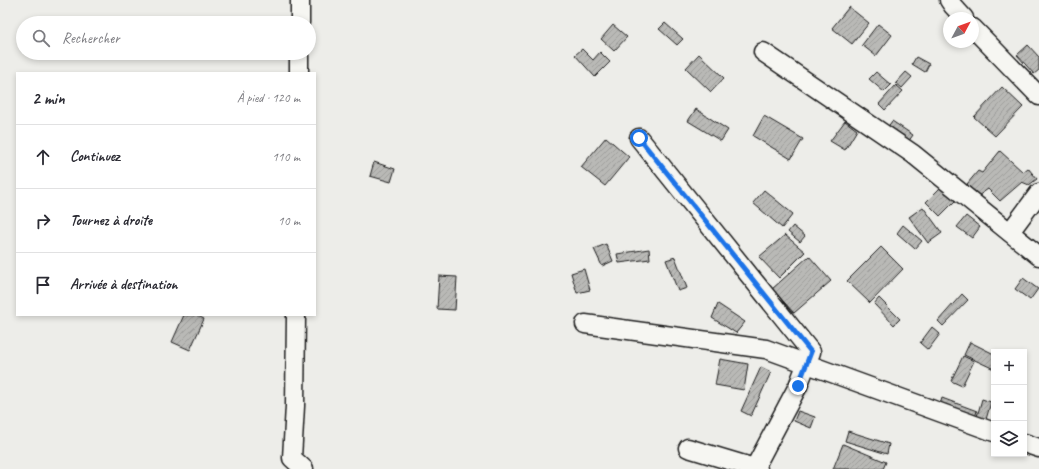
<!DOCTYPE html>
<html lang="fr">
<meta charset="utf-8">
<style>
body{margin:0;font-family:Caveat,sans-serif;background:#f7f7f7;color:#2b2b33}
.controls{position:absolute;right:12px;bottom:12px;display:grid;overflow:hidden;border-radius:0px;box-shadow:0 2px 6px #0003}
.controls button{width:36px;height:36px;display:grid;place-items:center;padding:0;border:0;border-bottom:1px solid #e1e1e2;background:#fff;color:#2b2b33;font:20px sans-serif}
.compass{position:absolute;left:943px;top:12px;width:36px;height:36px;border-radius:50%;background:#fff;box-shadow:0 2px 6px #0003;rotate:49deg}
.stop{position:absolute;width:12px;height:12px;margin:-9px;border:3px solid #1a73e8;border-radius:50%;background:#fff}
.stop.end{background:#1a73e8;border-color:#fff;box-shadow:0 1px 4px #0008}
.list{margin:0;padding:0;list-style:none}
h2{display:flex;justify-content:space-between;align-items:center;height:52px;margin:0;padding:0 16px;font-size:17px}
h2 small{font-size:13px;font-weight:400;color:#7c7c81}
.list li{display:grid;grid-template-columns:26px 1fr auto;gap:12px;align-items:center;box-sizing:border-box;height:64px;padding:0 16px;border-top:1px solid #e1e1e2}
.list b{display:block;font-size:15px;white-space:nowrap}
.list em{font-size:13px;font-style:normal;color:#7c7c81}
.icon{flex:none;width:22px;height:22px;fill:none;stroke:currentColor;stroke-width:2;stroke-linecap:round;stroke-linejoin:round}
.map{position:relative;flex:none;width:1039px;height:469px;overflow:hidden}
.search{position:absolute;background:#fff;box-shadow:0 2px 6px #0003;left:16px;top:16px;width:300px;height:44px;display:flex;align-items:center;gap:10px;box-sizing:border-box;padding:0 14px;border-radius:22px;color:#7c7c81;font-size:15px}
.panel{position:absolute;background:#fff;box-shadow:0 2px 6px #0003;left:16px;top:72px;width:300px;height:244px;border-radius:0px}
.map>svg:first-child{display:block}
.building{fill:url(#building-hatch);stroke:#1c1c1c}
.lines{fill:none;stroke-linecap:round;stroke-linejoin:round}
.minor-casing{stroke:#1c1c1c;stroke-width:21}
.minor{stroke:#f6f6f2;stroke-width:18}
.route{stroke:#1a73e8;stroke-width:5}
</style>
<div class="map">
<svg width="1039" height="469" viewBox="0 0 1039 469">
<defs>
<pattern id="building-hatch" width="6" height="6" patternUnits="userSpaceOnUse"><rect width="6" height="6" fill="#b9b9b6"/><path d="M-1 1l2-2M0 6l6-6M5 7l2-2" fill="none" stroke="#9e9e9c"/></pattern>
</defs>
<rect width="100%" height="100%" fill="#edede9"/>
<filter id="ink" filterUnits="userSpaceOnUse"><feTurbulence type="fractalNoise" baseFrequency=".025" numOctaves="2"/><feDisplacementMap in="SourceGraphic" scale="8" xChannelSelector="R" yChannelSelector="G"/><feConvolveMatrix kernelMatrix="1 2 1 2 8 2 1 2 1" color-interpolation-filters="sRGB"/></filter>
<g filter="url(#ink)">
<g class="building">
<polygon points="849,7 869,23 852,44 832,28"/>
<polygon points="665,23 683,39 677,45 659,29"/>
<polygon points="878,24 892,35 876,56 862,45"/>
<polygon points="613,25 627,37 614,51 601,39"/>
<polygon points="1028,45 1039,57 1039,70 1034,74 1017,55"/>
<polygon points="582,49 593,60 600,52 610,62 595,77 575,55"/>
<polygon points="699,54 724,78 711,92 686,68"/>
<polygon points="916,57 929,64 925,72 912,64"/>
<polygon points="876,72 891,85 884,92 869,79"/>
<polygon points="906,72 912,77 902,88 896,83"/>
<polygon points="896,85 903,91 885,110 879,104"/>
<polygon points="1002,87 1023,107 995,136 974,117"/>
<polygon points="696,109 728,130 721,141 688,121"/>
<polygon points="764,116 803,139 791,159 753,136"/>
<polygon points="845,121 857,130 845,150 830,141"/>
<polygon points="892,121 913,135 908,142 887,128"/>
<polygon points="606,137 629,157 605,186 581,167"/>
<polygon points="1000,151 1023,172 1028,168 1037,179 1029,185 1022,182 1000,201 988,189 978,196 967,184 978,171 982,173"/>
<polygon points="374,162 395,169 391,182 370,176"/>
<polygon points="941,187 955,201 940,216 926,202"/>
<polygon points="764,190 793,214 782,228 753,203"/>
<polygon points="923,207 942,233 928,243 909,217"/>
<polygon points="966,216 980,227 972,238 957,227"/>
<polygon points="903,225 922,241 915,249 897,233"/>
<polygon points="793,226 805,236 800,242 788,232"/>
<polygon points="785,235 805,252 779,278 759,257"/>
<polygon points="606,244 613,261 602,266 594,249"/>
<polygon points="881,247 903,269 870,303 847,281"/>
<polygon points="649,249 650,259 619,263 617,254"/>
<polygon points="809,256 831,281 794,313 772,289"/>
<polygon points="675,257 687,288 678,291 666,260"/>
<polygon points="584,269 590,290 577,293 571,273"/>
<polygon points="439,276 457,277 455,310 437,309"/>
<polygon points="1023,278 1038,289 1030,300 1015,289"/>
<polygon points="962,294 968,300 943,326 938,321"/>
<polygon points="879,298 900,319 894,325 874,304"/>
<polygon points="718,304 745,322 736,333 712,318"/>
<polygon points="184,315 196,315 204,319 190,350 172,342"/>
<polygon points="932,327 940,334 928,350 920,343"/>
<polygon points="970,342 994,354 994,369 964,355"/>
<polygon points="963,356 974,361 962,386 951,381"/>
<polygon points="720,359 748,364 744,390 715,385"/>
<polygon points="761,367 771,372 751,416 741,411"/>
<polygon points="942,398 977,411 974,420 939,408"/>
<polygon points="982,399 991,402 985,423 976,420"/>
<polygon points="798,411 815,417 811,428 794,421"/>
<polygon points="848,431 889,444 887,454 845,441"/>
<polygon points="843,444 886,462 883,469 833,469"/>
</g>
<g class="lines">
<defs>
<g id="minor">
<polyline points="949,0 953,6 964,18"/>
<polyline points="300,23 300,0"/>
<polyline points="973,28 1039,96"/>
<polyline points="763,52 913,154 1039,256"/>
<polyline points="299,73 299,53"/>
<polyline points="639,138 811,352 798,386 754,469"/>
<polyline points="1010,232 1039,193"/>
<polyline points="296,315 295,406 292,458 304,469"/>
<polyline points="585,324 766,349 994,432"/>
<polyline points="1024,443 1039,448"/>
<polyline points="688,448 758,469"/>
</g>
</defs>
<use href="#minor" class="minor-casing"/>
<use href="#minor" class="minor"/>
</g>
</g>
<g class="lines" filter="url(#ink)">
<polyline class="route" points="639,138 811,352 798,386"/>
</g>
</svg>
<div class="controls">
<button>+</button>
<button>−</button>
<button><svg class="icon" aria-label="layers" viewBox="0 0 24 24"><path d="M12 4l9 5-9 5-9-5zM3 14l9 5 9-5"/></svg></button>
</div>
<svg class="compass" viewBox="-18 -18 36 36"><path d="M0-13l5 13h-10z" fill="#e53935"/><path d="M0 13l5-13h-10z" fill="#7c7c81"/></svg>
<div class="stop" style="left:639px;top:138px"></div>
<div class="stop end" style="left:798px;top:386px"></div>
<div class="search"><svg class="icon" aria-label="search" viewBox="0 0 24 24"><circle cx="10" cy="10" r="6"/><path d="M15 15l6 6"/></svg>Rechercher</div>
<section class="panel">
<h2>2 min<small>À pied · 120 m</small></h2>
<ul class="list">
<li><svg class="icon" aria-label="ahead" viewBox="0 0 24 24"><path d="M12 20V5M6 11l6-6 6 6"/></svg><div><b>Continuez</b></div><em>110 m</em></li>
<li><svg class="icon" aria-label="right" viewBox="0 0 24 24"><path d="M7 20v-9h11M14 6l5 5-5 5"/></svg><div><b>Tournez à droite</b></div><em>10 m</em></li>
<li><svg class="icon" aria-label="arrive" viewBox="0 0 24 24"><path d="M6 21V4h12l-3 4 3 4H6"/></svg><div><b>Arrivée à destination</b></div></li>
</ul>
</section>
</div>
